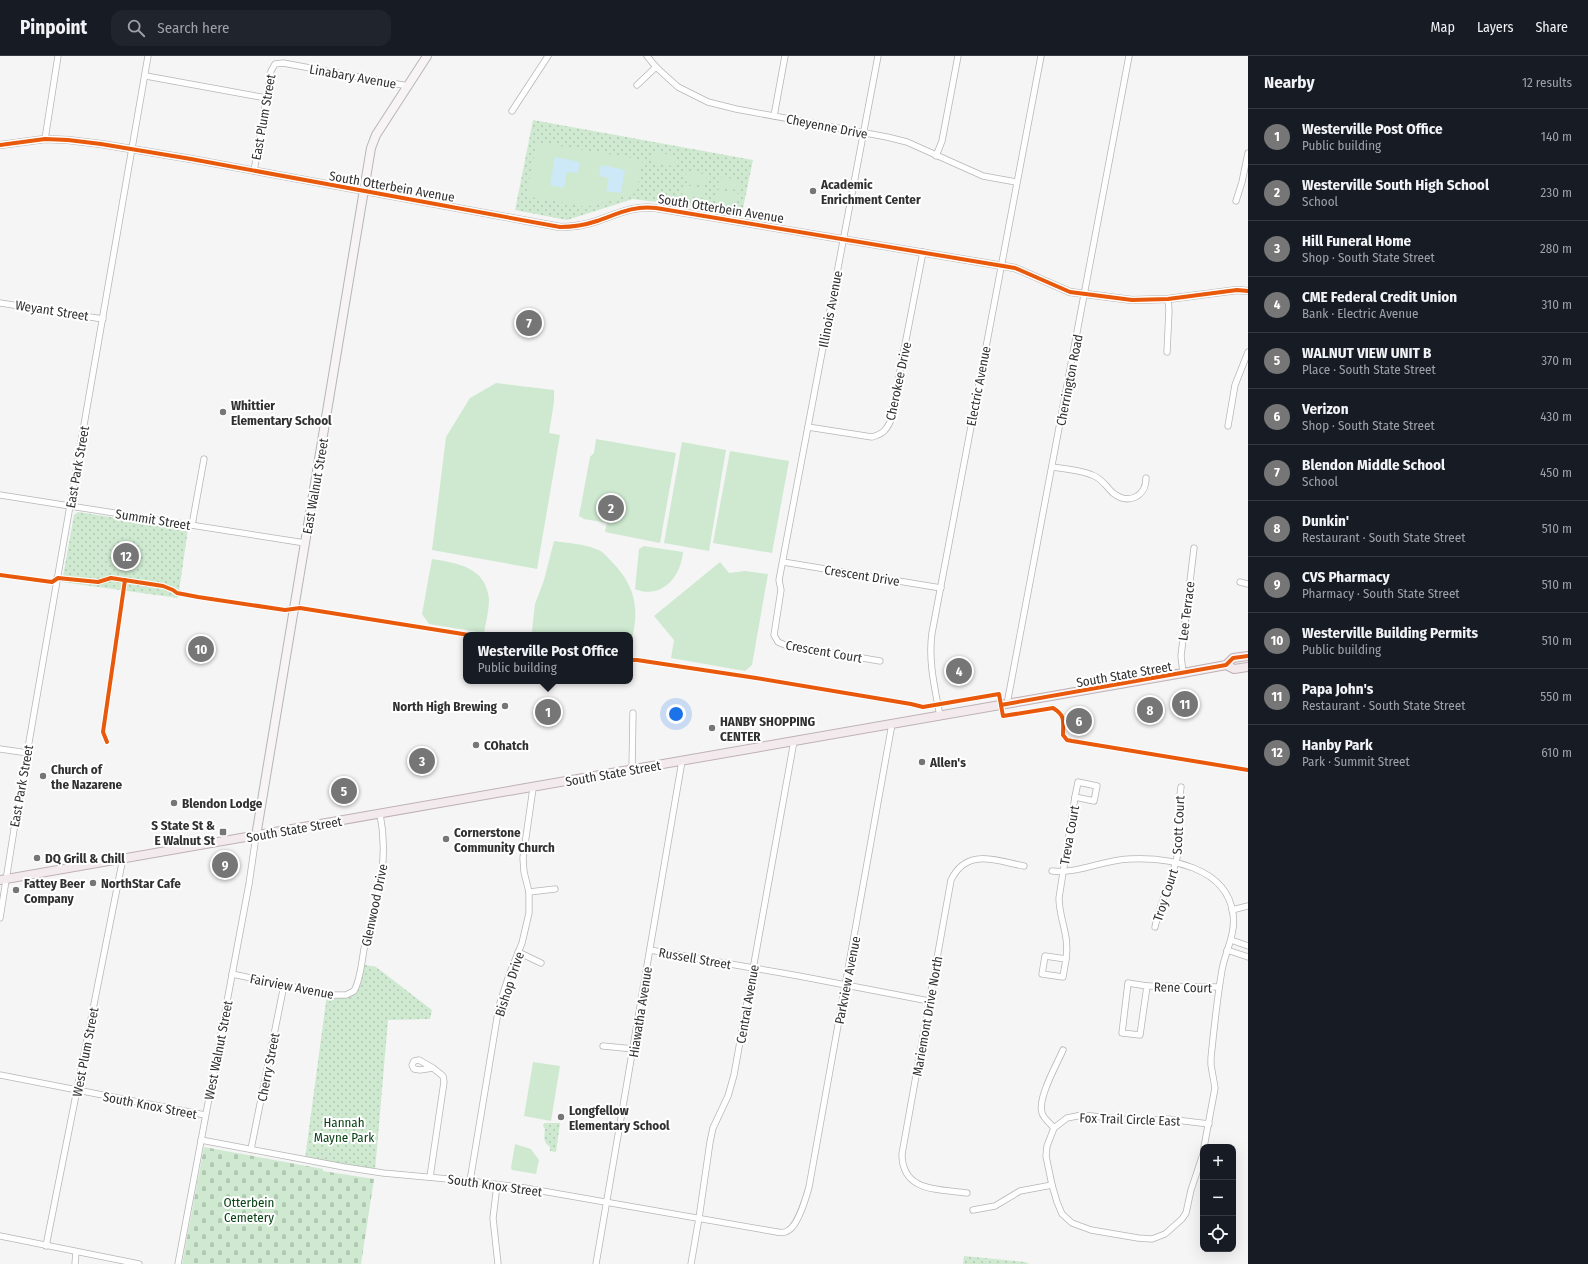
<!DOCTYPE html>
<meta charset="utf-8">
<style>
body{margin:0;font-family:"Fira Sans Condensed",sans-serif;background:#20242c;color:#f1f3f6}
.controls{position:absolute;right:12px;bottom:12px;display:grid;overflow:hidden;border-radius:8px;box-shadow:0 4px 16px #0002}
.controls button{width:36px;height:36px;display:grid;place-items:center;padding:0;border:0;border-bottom:1px solid #363941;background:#171b24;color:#f1f3f6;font:20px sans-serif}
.you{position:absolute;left:676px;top:658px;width:14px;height:14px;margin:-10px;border:3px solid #fff;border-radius:50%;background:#1a73e8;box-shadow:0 0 0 6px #1a73e833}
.badge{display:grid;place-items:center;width:26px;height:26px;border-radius:50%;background:#767677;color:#fff;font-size:13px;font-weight:700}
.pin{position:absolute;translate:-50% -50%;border:2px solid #fff;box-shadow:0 1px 4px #0006}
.popup{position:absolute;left:463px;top:576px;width:170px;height:52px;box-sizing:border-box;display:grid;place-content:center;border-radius:8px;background:#171b24;filter:drop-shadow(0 1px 3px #0005);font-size:13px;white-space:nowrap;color:#9ea1a6}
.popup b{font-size:15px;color:#f1f3f6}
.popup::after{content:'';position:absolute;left:50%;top:100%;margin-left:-8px;border:8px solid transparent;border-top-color:#171b24}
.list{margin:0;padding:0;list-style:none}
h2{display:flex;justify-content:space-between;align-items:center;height:52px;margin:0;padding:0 16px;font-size:17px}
h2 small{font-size:13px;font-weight:400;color:#9ea1a6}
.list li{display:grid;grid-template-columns:26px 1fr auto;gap:12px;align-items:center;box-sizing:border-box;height:56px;padding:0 16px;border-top:1px solid #363941}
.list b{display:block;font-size:15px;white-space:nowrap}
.list p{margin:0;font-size:13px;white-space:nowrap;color:#9ea1a6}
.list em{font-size:13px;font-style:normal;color:#9ea1a6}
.icon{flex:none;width:22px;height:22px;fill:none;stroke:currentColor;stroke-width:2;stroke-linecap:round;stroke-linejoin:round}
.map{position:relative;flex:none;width:1248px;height:1208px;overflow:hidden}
header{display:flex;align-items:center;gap:24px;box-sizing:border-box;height:56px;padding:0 20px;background:#171b24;border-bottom:1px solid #363941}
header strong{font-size:19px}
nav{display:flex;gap:22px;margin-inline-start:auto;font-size:14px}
.search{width:280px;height:36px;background:#20242c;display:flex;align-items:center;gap:10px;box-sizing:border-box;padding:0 14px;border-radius:12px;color:#9ea1a6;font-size:15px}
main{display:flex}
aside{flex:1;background:#171b24}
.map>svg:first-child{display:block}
.cemetery{fill:url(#cemetery-stones)}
.park{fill:url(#park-dots)}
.pitch{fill:#cee9d0}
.water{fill:#cde8f7}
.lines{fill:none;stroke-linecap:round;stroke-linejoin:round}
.minor-casing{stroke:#b6b6b7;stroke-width:7}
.tertiary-casing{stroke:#b6b6b7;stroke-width:8}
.secondary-casing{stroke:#b6b6b7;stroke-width:10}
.primary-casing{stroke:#bfb1b5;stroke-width:10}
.minor{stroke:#fefefe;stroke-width:5.5}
.tertiary{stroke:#fefefe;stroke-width:7}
.secondary{stroke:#f8f4f5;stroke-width:8}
.primary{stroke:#f2eaed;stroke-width:8}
.cycleway-casing{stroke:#fff;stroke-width:6}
.cycleway{stroke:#e8590c;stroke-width:4}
.poi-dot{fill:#767677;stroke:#fff;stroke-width:1.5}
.labels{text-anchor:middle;stroke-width:4;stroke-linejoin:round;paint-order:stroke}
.street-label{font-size:13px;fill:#313132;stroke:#fff}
.poi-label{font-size:13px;font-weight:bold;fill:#313132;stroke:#fff;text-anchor:start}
.park-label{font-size:13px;fill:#0a4316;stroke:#fff}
</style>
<header>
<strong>Pinpoint</strong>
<div class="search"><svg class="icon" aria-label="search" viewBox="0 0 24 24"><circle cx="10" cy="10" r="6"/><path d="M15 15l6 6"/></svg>Search here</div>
<nav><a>Map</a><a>Layers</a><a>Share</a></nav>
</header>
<main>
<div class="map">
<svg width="1248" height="1208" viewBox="0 0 1248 1208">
<defs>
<pattern id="cemetery-stones" width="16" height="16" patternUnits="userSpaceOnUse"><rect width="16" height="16" fill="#cee9d0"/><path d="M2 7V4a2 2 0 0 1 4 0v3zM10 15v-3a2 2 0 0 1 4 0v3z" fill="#b1c8b3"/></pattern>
<pattern id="park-dots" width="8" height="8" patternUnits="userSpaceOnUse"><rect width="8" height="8" fill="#cee9d0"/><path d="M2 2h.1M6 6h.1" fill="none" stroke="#b1c8b3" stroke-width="1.8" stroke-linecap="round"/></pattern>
</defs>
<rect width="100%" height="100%" fill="#f5f5f6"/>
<polygon class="cemetery" points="204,1091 323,1113 323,1115 374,1123 361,1208 182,1208"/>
<g class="park">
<polygon points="533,64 753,104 742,157 633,143 567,164 515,154"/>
<polygon points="78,456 188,473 178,542 62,526 74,459"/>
<polygon points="361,908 376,911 432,954 430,963 388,964 375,1115 305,1103 327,938 341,940 354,935"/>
<path d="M544,1067H560L556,1096L550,1095V1091C543,1086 544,1082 545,1073L543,1070Z"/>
<polygon points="964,1200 1025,1206 1029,1208 963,1208"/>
</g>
<g class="pitch">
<polygon points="537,86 643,104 636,137 586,151 526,140"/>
<polygon points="654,96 676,100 674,110 652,107"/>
<polygon points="686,115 707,119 706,129 684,125"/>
<polygon points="719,121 741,124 739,134 718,131"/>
<polygon points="683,129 705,132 703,142 682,139"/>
<polygon points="717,134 739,138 737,148 715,144"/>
<polygon points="496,327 554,334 554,346 549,377 560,379 537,513 432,494 446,381 470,342"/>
<polygon points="596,383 676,397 660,487 605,476 607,467 584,463 579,460 590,401 594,397"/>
<polygon points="682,386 726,394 709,495 664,487"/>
<polygon points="730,395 789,405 772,497 713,487"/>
<path d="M554,485C568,487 584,488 596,493C603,495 608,502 613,507C637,532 640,557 630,590V579H534L532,575L535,548L544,524Z"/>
<path d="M644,490L683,496C681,521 661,544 635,533L639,493Z"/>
<path d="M432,503C457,507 486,511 489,543C489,554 486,566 484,577L429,568L422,558Z"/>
<polygon points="720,506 729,517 745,515 768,518 752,609 745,615 671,602 674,584 654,560"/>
<polygon points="533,1006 560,1010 551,1065 524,1060"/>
<polygon points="515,1088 531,1093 539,1104 536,1118 512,1114 511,1112"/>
</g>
<g class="water">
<polygon points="555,101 580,106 578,117 567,116 564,132 550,129"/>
<polygon points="601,109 625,114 621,137 606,135 609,122 599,120"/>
</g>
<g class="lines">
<defs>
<g id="minor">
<polyline points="647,0 656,11 678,31 708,46 736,53 887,81 907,86 983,120 1016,126"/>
<polyline points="878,0 779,524 781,534 774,579 778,586 785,589 880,605"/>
<polyline points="146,20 266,42"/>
<polyline points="637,29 656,11"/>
<polyline points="512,55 548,0"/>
<polyline points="774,60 785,0"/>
<polyline points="45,83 58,0"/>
<polyline points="936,100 942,85 958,0"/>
<polyline points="254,115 271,15 275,8 283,7 408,30"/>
<polyline points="1236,145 1242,126 1248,97"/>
<polyline points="0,247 103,263"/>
<polyline points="1167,296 1169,254 1168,243"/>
<polyline points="1228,370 1235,329 1248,296"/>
<path d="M808,371L872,381C882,378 886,375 890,366L923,196"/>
<path d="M1052,411C1065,413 1081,414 1092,419C1102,422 1106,431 1113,437C1128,449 1146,441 1146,422"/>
<polyline points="0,439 305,487"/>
<polyline points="192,469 204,403"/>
<polyline points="783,506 941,532"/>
<polyline points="1240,526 1248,528"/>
<polyline points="1183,617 1181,600 1194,492"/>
<polyline points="1007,648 1129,0"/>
<path d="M940,660C935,633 928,605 932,577L1041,0"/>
<polyline points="0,693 28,697"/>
<polyline points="632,713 633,657"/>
<polygon points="1078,726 1097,730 1094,745 1075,741"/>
<path d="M1052,815C1078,818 1103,804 1129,803C1169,801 1227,811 1233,858C1236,878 1225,896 1222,914C1217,943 1214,972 1211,1002V1009L1215,1032L1204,1091"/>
<polyline points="529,836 555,833"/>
<polyline points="1232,854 1248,850"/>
<polyline points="0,862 16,761 148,0"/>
<path d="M1155,871C1160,846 1173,822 1178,797C1182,775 1177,754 1181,731"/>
<polyline points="1231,884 1248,890"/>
<polyline points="650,894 799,920 929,945"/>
<polyline points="1227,894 1248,901"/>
<polyline points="518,896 541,907"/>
<polygon points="1045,900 1066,903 1063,921 1042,918"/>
<path d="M1066,903C1070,880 1059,863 1059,842L1075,741"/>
<path d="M232,918L332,939H346L354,935C360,925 362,905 364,893C376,845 390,808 380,758"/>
<polygon points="1128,927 1147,930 1140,979 1122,977"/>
<polyline points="1147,930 1219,931"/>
<polyline points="603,990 634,993"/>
<polyline points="0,1019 205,1059"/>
<path d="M1054,1072C1050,1067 1044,1063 1042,1057C1037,1043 1057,1008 1063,994"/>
<path d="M201,1084L344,1111L383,1117L470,1125L525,1132L777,1176C781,1177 785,1177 789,1174C798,1168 806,1142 809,1131L892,668"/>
<polyline points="251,1093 284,929"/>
<polyline points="1203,1098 1191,1134 1186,1157 1182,1163 1165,1178 1152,1183 1138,1182 1091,1174 1072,1167 1062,1158 1057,1146 1052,1129 1046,1100 1047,1090 1054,1072 1067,1062 1082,1059 1141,1065 1168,1063 1209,1068"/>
<polyline points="430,1121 444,1026 443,1020 433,1012 420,1014 414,1013 412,1009 414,1005 419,1004 433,1012"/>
<polyline points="470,1125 499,950 509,919 522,887 529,857 529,836 524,816 523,802 533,732"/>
<polyline points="497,1129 493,1162 498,1208"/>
<path d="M967,1137C938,1133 902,1136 902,1098L951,824C967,791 996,805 1024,810"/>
<polyline points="973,1154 995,1150 1020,1135 1052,1129"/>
<polyline points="0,1180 139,1208"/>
<polyline points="46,1190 123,802"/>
<polyline points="75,1208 76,1196"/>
<polyline points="178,1208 249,828 256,780"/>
<polyline points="596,1208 682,705"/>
<polyline points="691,1208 699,1162 710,1086 713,1072 728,1040 734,1019 794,685"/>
</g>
<path id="tertiary" d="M0,89L45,83L68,84L101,88L191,103L560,171C573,171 585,169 597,165C617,158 634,149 656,152L1015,212L1070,236L1132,244L1168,243L1237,234L1248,235"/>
<polyline id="secondary" points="256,780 371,92 376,79 427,0"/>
<g id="primary">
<polyline points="1226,609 1234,613 1248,611"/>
<polyline points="0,824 1183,617 1226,609 1233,602 1248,600"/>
</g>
</defs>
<use href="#minor" class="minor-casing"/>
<use href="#tertiary" class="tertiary-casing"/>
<use href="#secondary" class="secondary-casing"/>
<use href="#primary" class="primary-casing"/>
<use href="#minor" class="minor"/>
<use href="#tertiary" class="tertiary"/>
<use href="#secondary" class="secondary"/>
<use href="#primary" class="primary"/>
<defs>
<g id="cycleway">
<path d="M0,89L45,83L68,84L101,88L191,103L560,171C573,171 585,169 597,165C617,158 634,149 656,152L1015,212L1070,236L1132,244L1168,243L1237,234L1248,235"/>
<polyline points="0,519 52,526 58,522 98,526 111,522 163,530 173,534 177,537 198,541 285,554 300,552 469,579"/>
<path d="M630,604H637L756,622L911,648L923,651L999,638L1003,660L1053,652C1066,660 1063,665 1063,679L1067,684L1072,685L1248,714"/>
<polyline points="1001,649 1226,609 1233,602 1248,600"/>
<polyline points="107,686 103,676 125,524"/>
</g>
</defs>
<use href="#cycleway" class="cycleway-casing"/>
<use href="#cycleway" class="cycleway"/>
</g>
<g class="poi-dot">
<circle cx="813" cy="135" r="4"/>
<circle cx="223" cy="356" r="4"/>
<circle cx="505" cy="650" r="4"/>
<circle cx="712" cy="672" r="4"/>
<circle cx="476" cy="689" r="4"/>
<circle cx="922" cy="706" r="4"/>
<circle cx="43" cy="720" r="4"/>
<circle cx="174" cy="747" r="4"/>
<rect x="219" y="772" width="8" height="8" rx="2"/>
<circle cx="446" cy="783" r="4"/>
<circle cx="37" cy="802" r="4"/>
<circle cx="93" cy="827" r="4"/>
<circle cx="16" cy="834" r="4"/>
<circle cx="561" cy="1061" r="4"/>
</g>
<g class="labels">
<g class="street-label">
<text transform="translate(353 20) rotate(10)" y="5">Linabary Avenue</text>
<text transform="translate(263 61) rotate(-80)" y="5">East Plum Street</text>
<text transform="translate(827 70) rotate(11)" y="5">Cheyenne Drive</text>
<text transform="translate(392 130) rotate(10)" y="5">South Otterbein Avenue</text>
<text transform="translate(721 152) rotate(9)" y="5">South Otterbein Avenue</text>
<text transform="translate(830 253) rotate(-79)" y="5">Illinois Avenue</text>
<text transform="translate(52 254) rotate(9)" y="5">Weyant Street</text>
<text transform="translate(1069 324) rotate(-79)" y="5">Cherrington Road</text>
<text transform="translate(898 325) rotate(-78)" y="5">Cherokee Drive</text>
<text transform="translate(978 330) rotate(-79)" y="5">Electric Avenue</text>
<text transform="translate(77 411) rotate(-80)" y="5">East Park Street</text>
<text transform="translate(315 430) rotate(-80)" y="5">East Walnut Street</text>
<text transform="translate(153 463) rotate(9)" y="5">Summit Street</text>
<text transform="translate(862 519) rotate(9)" y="5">Crescent Drive</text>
<text transform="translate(1186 555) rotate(-83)" y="5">Lee Terrace</text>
<text transform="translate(824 595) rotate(10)" y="5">Crescent Court</text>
<text transform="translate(1124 618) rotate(-10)" y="5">South State Street</text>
<text transform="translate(613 717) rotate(-10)" y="5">South State Street</text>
<text transform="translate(21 730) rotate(-80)" y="5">East Park Street</text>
<text transform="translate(1178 769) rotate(-87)" y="5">Scott Court</text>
<text transform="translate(294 773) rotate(-10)" y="5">South State Street</text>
<text transform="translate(1069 779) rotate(-80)" y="5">Treva Court</text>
<text transform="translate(1165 839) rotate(-72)" y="5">Troy Court</text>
<text transform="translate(374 849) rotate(-78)" y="5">Glenwood Drive</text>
<text transform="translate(695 902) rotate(10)" y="5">Russell Street</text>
<text transform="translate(847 924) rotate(-79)" y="5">Parkview Avenue</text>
<text transform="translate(509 928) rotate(-72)" y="5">Bishop Drive</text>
<text transform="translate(292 930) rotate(11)" y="5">Fairview Avenue</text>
<text transform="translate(1183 931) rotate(1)" y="5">Rene Court</text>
<text transform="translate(747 948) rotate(-80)" y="5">Central Avenue</text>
<text transform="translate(640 956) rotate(-81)" y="5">Hiawatha Avenue</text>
<text transform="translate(927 960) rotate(-80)" y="5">Mariemont Drive North</text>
<text transform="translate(218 994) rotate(-79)" y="5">West Walnut Street</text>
<text transform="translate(85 996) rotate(-79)" y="5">West Plum Street</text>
<text transform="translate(268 1011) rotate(-79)" y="5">Cherry Street</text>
<text transform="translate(150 1049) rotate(11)" y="5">South Knox Street</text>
<text transform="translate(1130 1063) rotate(2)" y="5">Fox Trail Circle East</text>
<text transform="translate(495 1129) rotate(8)" y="5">South Knox Street</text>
</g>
<g class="poi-label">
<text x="821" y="133">Academic<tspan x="821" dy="15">Enrichment Center</tspan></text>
<text x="231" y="354">Whittier<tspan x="231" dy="15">Elementary School</tspan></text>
<text x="497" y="655" text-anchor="end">North High Brewing</text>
<text x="720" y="670">HANBY SHOPPING<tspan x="720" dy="15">CENTER</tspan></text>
<text x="484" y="694">COhatch</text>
<text x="930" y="711">Allen's</text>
<text x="51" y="718">Church of<tspan x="51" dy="15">the Nazarene</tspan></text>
<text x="182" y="752">Blendon Lodge</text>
<text x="215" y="774" text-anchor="end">S State St &amp;<tspan x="215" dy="15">E Walnut St</tspan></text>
<text x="454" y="781">Cornerstone<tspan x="454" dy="15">Community Church</tspan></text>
<text x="45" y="807">DQ Grill &amp; Chill</text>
<text x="24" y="832">Fattey Beer<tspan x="24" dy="15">Company</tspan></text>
<text x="101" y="832">NorthStar Cafe</text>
<text x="569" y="1059">Longfellow<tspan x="569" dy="15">Elementary School</tspan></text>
</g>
<g class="park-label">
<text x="344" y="1071">Hannah<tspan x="344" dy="15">Mayne Park</tspan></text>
<text x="249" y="1151">Otterbein<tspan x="249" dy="15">Cemetery</tspan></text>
</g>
</g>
</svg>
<div class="controls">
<button>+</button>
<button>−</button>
<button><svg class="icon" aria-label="locate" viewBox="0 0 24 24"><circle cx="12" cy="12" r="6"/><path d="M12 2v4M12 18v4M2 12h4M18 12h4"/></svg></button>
</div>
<div class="you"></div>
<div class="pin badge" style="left:548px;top:656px">1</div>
<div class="popup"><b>Westerville Post Office</b>Public building</div>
<div class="pin badge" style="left:611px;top:452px">2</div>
<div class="pin badge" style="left:422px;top:705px">3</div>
<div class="pin badge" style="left:959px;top:615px">4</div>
<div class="pin badge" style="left:344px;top:735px">5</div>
<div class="pin badge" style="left:1079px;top:665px">6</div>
<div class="pin badge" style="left:529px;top:267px">7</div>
<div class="pin badge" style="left:1150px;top:654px">8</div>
<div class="pin badge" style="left:225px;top:809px">9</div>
<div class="pin badge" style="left:201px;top:593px">10</div>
<div class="pin badge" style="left:1185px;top:648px">11</div>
<div class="pin badge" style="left:126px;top:500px">12</div>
</div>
<aside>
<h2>Nearby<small>12 results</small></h2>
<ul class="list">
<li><span class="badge">1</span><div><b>Westerville Post Office</b><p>Public building</p></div><em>140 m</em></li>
<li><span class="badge">2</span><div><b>Westerville South High School</b><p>School</p></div><em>230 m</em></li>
<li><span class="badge">3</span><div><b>Hill Funeral Home</b><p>Shop · South State Street</p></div><em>280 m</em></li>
<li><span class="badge">4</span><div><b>CME Federal Credit Union</b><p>Bank · Electric Avenue</p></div><em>310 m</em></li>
<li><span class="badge">5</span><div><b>WALNUT VIEW UNIT B</b><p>Place · South State Street</p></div><em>370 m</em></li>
<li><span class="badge">6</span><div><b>Verizon</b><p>Shop · South State Street</p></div><em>430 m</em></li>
<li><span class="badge">7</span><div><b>Blendon Middle School</b><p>School</p></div><em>450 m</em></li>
<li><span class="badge">8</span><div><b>Dunkin'</b><p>Restaurant · South State Street</p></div><em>510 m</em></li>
<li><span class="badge">9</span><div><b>CVS Pharmacy</b><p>Pharmacy · South State Street</p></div><em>510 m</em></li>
<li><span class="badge">10</span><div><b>Westerville Building Permits</b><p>Public building</p></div><em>510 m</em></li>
<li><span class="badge">11</span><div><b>Papa John's</b><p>Restaurant · South State Street</p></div><em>550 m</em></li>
<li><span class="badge">12</span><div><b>Hanby Park</b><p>Park · Summit Street</p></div><em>610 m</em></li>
</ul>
</aside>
</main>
